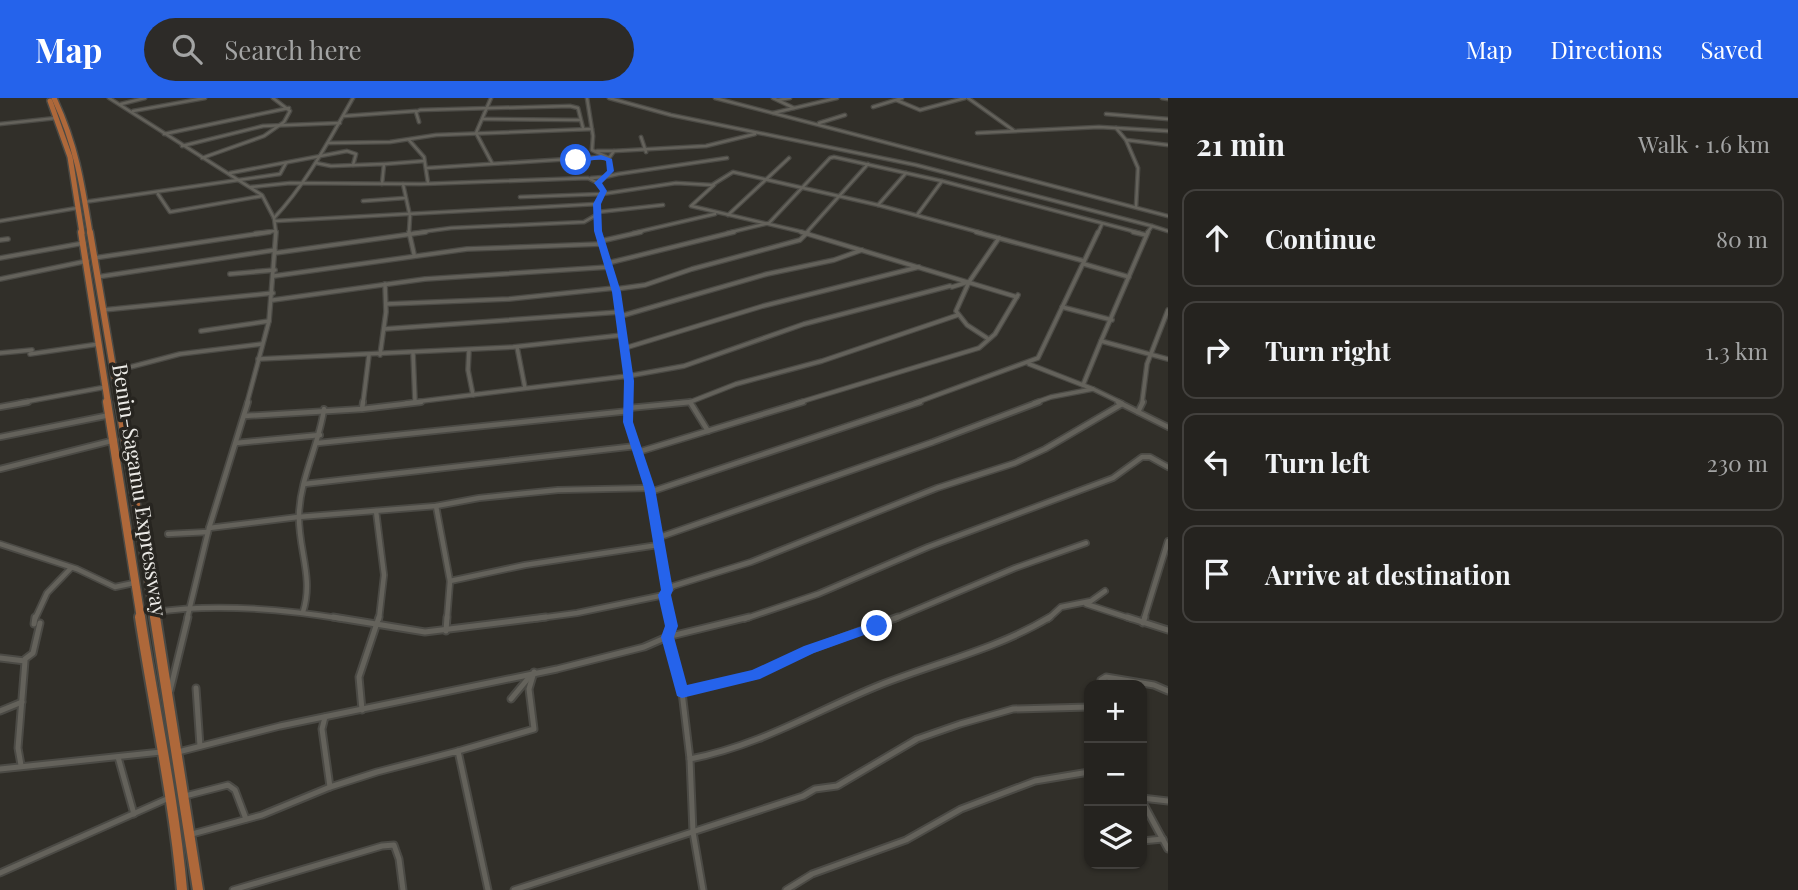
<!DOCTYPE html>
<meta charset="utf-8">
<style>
body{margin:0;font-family:"Playfair Display",serif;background:#2d2b28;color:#f1f3f6}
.controls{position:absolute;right:21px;bottom:21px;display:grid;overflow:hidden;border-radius:14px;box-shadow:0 2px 5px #0004}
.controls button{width:63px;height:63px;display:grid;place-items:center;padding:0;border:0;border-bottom:2px solid #42403d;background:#25231f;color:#f1f3f6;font:35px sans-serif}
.stop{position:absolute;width:21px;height:21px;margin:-16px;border:5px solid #2563eb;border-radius:50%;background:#fff}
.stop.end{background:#2563eb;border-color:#fff;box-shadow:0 2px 7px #0008}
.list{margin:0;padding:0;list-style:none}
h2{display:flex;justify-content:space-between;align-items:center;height:91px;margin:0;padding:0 28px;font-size:30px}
h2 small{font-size:23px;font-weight:400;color:#a3a4a4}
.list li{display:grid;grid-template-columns:46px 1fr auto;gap:21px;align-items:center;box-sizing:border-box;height:98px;margin:0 14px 14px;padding:0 14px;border:2px solid #42403d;border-radius:14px}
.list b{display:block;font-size:26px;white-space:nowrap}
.list em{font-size:23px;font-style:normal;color:#a3a4a4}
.icon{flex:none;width:38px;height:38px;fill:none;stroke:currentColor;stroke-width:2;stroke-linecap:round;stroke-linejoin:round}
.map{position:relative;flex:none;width:1168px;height:792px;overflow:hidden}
header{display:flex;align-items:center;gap:42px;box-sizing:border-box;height:98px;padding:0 35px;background:#2563eb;color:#fff}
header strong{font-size:33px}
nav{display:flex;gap:38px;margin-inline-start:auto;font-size:24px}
.search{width:490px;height:63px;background:#2d2b28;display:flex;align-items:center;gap:18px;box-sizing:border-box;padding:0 24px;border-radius:38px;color:#a3a4a4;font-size:26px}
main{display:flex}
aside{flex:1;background:#25231f}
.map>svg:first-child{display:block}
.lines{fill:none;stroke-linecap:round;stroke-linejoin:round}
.minor-far3-casing{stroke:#4b4a45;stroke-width:5}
.minor-far2-casing{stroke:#4b4a45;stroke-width:6}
.minor-far1-casing{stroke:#4b4a45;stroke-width:8}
.minor-casing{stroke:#4b4a45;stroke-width:9}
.trunk-far3-casing{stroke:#4b4a45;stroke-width:8}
.trunk-far2-casing{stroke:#4b4a45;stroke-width:9}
.trunk-far1-casing{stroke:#4b4a45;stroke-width:11}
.trunk-casing{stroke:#4b4a45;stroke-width:14}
.minor-far3{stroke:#64625b;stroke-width:2.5}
.minor-far2{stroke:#64625b;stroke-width:3.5}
.minor-far1{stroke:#64625b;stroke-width:4.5}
.minor{stroke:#64625b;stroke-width:5}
.trunk-far3{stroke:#ae683a;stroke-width:5}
.trunk-far2{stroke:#ae683a;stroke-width:6}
.trunk-far1{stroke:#ae683a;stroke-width:8}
.trunk{stroke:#ae683a;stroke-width:10}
.route{fill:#2563eb}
.labels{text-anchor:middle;stroke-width:7;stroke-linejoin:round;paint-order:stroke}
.street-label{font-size:21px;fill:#ebeae6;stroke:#272520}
</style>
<header>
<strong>Map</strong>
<div class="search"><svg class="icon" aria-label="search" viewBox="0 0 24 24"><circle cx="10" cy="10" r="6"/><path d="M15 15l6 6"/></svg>Search here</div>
<nav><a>Map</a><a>Directions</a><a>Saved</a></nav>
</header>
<main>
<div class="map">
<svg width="1168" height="792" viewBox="0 0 1168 792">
<rect width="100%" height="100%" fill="#312f29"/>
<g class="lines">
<defs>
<g id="minor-far3">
<polyline points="109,0 262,97 274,120 276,135"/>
<polyline points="491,0 476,35 492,65"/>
<polyline points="587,0 593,38 592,52 609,60 610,73 605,79 591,80"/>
<polyline points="609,0 671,17 916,67 1152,128"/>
<polyline points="715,0 1168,118"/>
<polyline points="773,0 794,10"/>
<polyline points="968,0 1013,32"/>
<polyline points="1162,0 1168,1"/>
<polyline points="778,2 790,0"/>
<polyline points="896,2 920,12 965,0"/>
<polyline points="121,6 145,0"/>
<polyline points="873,9 902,0"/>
<polyline points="133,13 205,0"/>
<polyline points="773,15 837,0"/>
<polyline points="1106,16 1168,21"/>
<polyline points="344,18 416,13"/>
<polyline points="483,21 580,22"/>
<polyline points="419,24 416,14 420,12 570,8 578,10 583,30"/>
<polyline points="819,25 845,17"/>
<polyline points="0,26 56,20"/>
<polyline points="1116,30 1126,42"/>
<polyline points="977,35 1099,29 1168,33"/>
<polyline points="164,36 289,10"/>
<polyline points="641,39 646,54"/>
<polyline points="409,42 424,59 428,85"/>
<polyline points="328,45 390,44 436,37 592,31"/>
<polyline points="182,48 263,28 340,25"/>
<polyline points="597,53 614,53"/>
<polyline points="202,60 264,38 284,24 290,13 273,0"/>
<polyline points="609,60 614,53 706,48 755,36"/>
<polyline points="316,65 331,68 384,66 382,86"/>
<polyline points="385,66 424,63"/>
<polyline points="427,70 601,59"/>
<polyline points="230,75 347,53 356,56 353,67"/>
<polyline points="598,85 605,79 618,76 727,60"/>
<polyline points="403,86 410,118 409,135"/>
<polyline points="714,87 691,108 807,135"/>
<polyline points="251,89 290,85 421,86 588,80 598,85 603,93 597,106"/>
<polyline points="158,96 170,114 262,98"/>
<polyline points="520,99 602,96 676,85 712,87 733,74 878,107 982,135"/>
<polyline points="363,103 405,100"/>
<polyline points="84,104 280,76 286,65"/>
<polyline points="878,107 906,75"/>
<polyline points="1136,109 1138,70 1126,42 1168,47"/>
<polyline points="598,114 663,107"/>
<polyline points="728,117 789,60"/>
<polyline points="917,117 942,83 1140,135"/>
<path d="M274,120C307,85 329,42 353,0"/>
<polyline points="0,123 77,110"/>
<polyline points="275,123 597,106 599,135"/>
<polyline points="255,135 276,133"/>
<polyline points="413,135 451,130 584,124 598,116"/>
<polyline points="633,135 715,116"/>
<polyline points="727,135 769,125 830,60 834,59 942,83"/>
<polyline points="806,135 868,66"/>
<polyline points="1098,135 1102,126"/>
<polyline points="1147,135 1152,128 1168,133"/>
</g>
<g id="minor-far2">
<polyline points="409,134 414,156"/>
<polyline points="801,134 1017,199"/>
<polyline points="976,134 1084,163"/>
<polyline points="1133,134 1146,137"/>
<polyline points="0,142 8,141"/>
<polyline points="601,143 641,134"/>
<polyline points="275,155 426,134"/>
<polyline points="0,160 84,145"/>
<polyline points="94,160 270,134"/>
<polyline points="608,165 734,134"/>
<polyline points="1084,166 1129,179"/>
<polyline points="230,176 275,172"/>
<polyline points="274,178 467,151 601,146"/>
<polyline points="97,179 275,152"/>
<polyline points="0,181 87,163"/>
<polyline points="952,189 968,184"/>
<polyline points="616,191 645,187 692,171 800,142 808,134"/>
<polyline points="273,202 425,181 609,169"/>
<polyline points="386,206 509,201 615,190"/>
<polyline points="1062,209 1112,222"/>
<polyline points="103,212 273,195"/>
<polyline points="621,218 767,176 834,162 862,152"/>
<polyline points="384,231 620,214"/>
<polyline points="201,233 269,223"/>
<polyline points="987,240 967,227 956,213 969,184 999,140"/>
<polyline points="1101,243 1148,134"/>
<polyline points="517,249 525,290"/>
<polyline points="625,250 763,208 919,169"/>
<polyline points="469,252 468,272 473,297"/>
<polyline points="0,255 32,252"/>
<polyline points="413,255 415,303"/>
<polyline points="30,256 99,246"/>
<polyline points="380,257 386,214 385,186"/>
<polyline points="258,261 513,249 623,237"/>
<polyline points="1029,266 1093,291 1122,305"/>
<polyline points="115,273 180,256 262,246"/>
<polyline points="1083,287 1101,243 1168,261"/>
<polyline points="19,305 106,289"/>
<polyline points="247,305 269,223 276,134"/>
<polyline points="363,305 369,257"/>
<polyline points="406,305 628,278 617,194 598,134"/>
<polyline points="628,305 628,278 684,268 804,226 950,188"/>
<polyline points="675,305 690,304 736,286 822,263 958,217"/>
<polyline points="797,305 979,250 995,236 1018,197"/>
<polyline points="915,305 1038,260 1098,134"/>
<polyline points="1034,305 1051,299 1093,291"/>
<polyline points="1142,305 1147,266 1168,212"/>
</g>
<g id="minor-far1">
<polyline points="628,304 628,324 650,390 667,492"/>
<polyline points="690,304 708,333"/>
<polyline points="1118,304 1168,329"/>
<polyline points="0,309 28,304"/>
<polyline points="629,310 691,304"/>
<polyline points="362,311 363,304"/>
<polyline points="1138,314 1143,304"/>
<polyline points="244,318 362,311 421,304"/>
<polyline points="0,339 110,317"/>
<polyline points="236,345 320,337"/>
<polyline points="318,345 629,313"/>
<polyline points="638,354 803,304"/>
<polyline points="0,371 115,342"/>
<polyline points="304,386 636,348"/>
<polyline points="650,394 920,304"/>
<polyline points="436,408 450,483 447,521"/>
<polyline points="376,413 384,477 379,521"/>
<polyline points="209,430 298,419 436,408 479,400 558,392 650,390"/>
<polyline points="168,436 208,434"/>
<polyline points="657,440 933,344 1039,304"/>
<polyline points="0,446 77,471 115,489 134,485"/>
<polyline points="450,483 525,467 658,447"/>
<polyline points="664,497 669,521"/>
<polyline points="1086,506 1132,521"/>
<path d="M155,514C216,505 283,511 344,521"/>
<path d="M303,514C314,480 298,451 299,417C300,380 319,347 324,311"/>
<polyline points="35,521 47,495 71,470"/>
<polyline points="187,521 209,430 248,304"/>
<polyline points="532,521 577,515 664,497 673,488 751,464 937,390 1015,365 1045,351 1122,306"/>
<polyline points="744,521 818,496 928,449 1113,380 1142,359 1150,359 1168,369"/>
<polyline points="894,521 1015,470 1086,445"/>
<polyline points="1048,521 1061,509 1091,503 1105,493"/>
<polyline points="1144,521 1168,443"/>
</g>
<g id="minor">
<polyline points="333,519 425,534 546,519"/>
<polyline points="669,519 671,528 667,539 682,594 690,661 693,734 703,792"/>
<polyline points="1127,519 1168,532"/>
<polyline points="1143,525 1145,519"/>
<polyline points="34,526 35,519"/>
<polyline points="446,533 447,519"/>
<polyline points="0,560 25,563 18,650 21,667"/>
<polyline points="25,561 33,555 40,525"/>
<polyline points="1103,587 1101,582 1106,579 1154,587 1168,593"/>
<polyline points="196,590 200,648"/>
<polyline points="170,593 188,519"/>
<polyline points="682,594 755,577 809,552 898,519"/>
<polyline points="511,601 531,577"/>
<polyline points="362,612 359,579 379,519"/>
<polyline points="0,613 22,604"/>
<polyline points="325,619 322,631 330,689"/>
<polyline points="458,653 534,631 529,591 534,574"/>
<polyline points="178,654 280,628 557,571 644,549 667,539 749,519"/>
<polyline points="118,659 134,716"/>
<path d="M690,661C762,647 815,613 880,587C938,564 997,551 1050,519"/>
<polyline points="0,671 161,654"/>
<polyline points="185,698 228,687 235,692 246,721"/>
<polyline points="1142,700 1168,703"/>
<polyline points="1142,703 1168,751"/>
<polyline points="192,736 262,717 330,689 377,674 458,653 488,792"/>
<polyline points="1142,743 1163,741"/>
<polyline points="0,775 169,700"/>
<polyline points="233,792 382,748 394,747 399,761 403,792"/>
<polyline points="514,792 803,698 815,691 837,688 917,641 960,626 1013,611 1089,609"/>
<polyline points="786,792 812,776 906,742 961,711 1035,683 1089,674"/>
</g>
<g id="trunk-far3">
<path d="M54,0C76,47 82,85 90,135"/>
<polyline points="50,3 70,59 82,135"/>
</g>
<g id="trunk-far2">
<polyline points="81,134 108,305"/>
<polyline points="90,134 119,305"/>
</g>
<g id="trunk-far1">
<polyline points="107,304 141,521"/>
<polyline points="119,304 155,521"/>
</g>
<g id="trunk">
<path d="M140,519C154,610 174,701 182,792"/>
<polyline points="155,519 198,792"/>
</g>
</defs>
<use href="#minor-far3" class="minor-far3-casing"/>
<use href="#minor-far2" class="minor-far2-casing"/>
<use href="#minor-far1" class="minor-far1-casing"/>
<use href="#minor" class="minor-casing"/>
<use href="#trunk-far3" class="trunk-far3-casing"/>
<use href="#trunk-far2" class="trunk-far2-casing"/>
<use href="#trunk-far1" class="trunk-far1-casing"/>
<use href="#trunk" class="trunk-casing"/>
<use href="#minor-far3" class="minor-far3"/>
<use href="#minor-far2" class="minor-far2"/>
<use href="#minor-far1" class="minor-far1"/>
<use href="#minor" class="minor"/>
<use href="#trunk-far3" class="trunk-far3"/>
<use href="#trunk-far2" class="trunk-far2"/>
<use href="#trunk-far1" class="trunk-far1"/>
<use href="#trunk" class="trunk"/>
</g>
<path class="route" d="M601,57L612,61L614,73L602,85L607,93L601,106L602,133L621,194L634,283L633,324L655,390L673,492L671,497L678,528L674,539L687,587L752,572L804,548L877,523L881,524V531L814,555L760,581L682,600L677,598L661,539L665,528L658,497L661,492L644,390L623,324L624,283L612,194L594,133L593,106L600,93L594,85L607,73L606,63C595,59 582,67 572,62Z"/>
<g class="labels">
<g class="street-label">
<text transform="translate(139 392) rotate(81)" y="7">Benin-Sagamu Expressway</text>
</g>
</g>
</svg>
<div class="controls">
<button>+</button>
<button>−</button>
<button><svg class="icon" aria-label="layers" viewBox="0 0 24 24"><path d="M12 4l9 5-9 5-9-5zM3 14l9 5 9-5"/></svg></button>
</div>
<div class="stop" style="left:576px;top:62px"></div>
<div class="stop end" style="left:877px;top:528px"></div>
</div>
<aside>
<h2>21 min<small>Walk · 1.6 km</small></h2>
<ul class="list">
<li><svg class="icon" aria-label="ahead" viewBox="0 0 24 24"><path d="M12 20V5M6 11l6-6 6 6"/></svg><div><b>Continue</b></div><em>80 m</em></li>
<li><svg class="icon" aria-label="right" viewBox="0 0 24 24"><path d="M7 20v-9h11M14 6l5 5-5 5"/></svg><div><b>Turn right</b></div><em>1.3 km</em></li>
<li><svg class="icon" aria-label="left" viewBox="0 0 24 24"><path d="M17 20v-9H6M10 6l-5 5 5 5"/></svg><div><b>Turn left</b></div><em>230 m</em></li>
<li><svg class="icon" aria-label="arrive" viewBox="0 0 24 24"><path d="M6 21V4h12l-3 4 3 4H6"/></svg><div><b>Arrive at destination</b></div></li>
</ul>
</aside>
</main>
